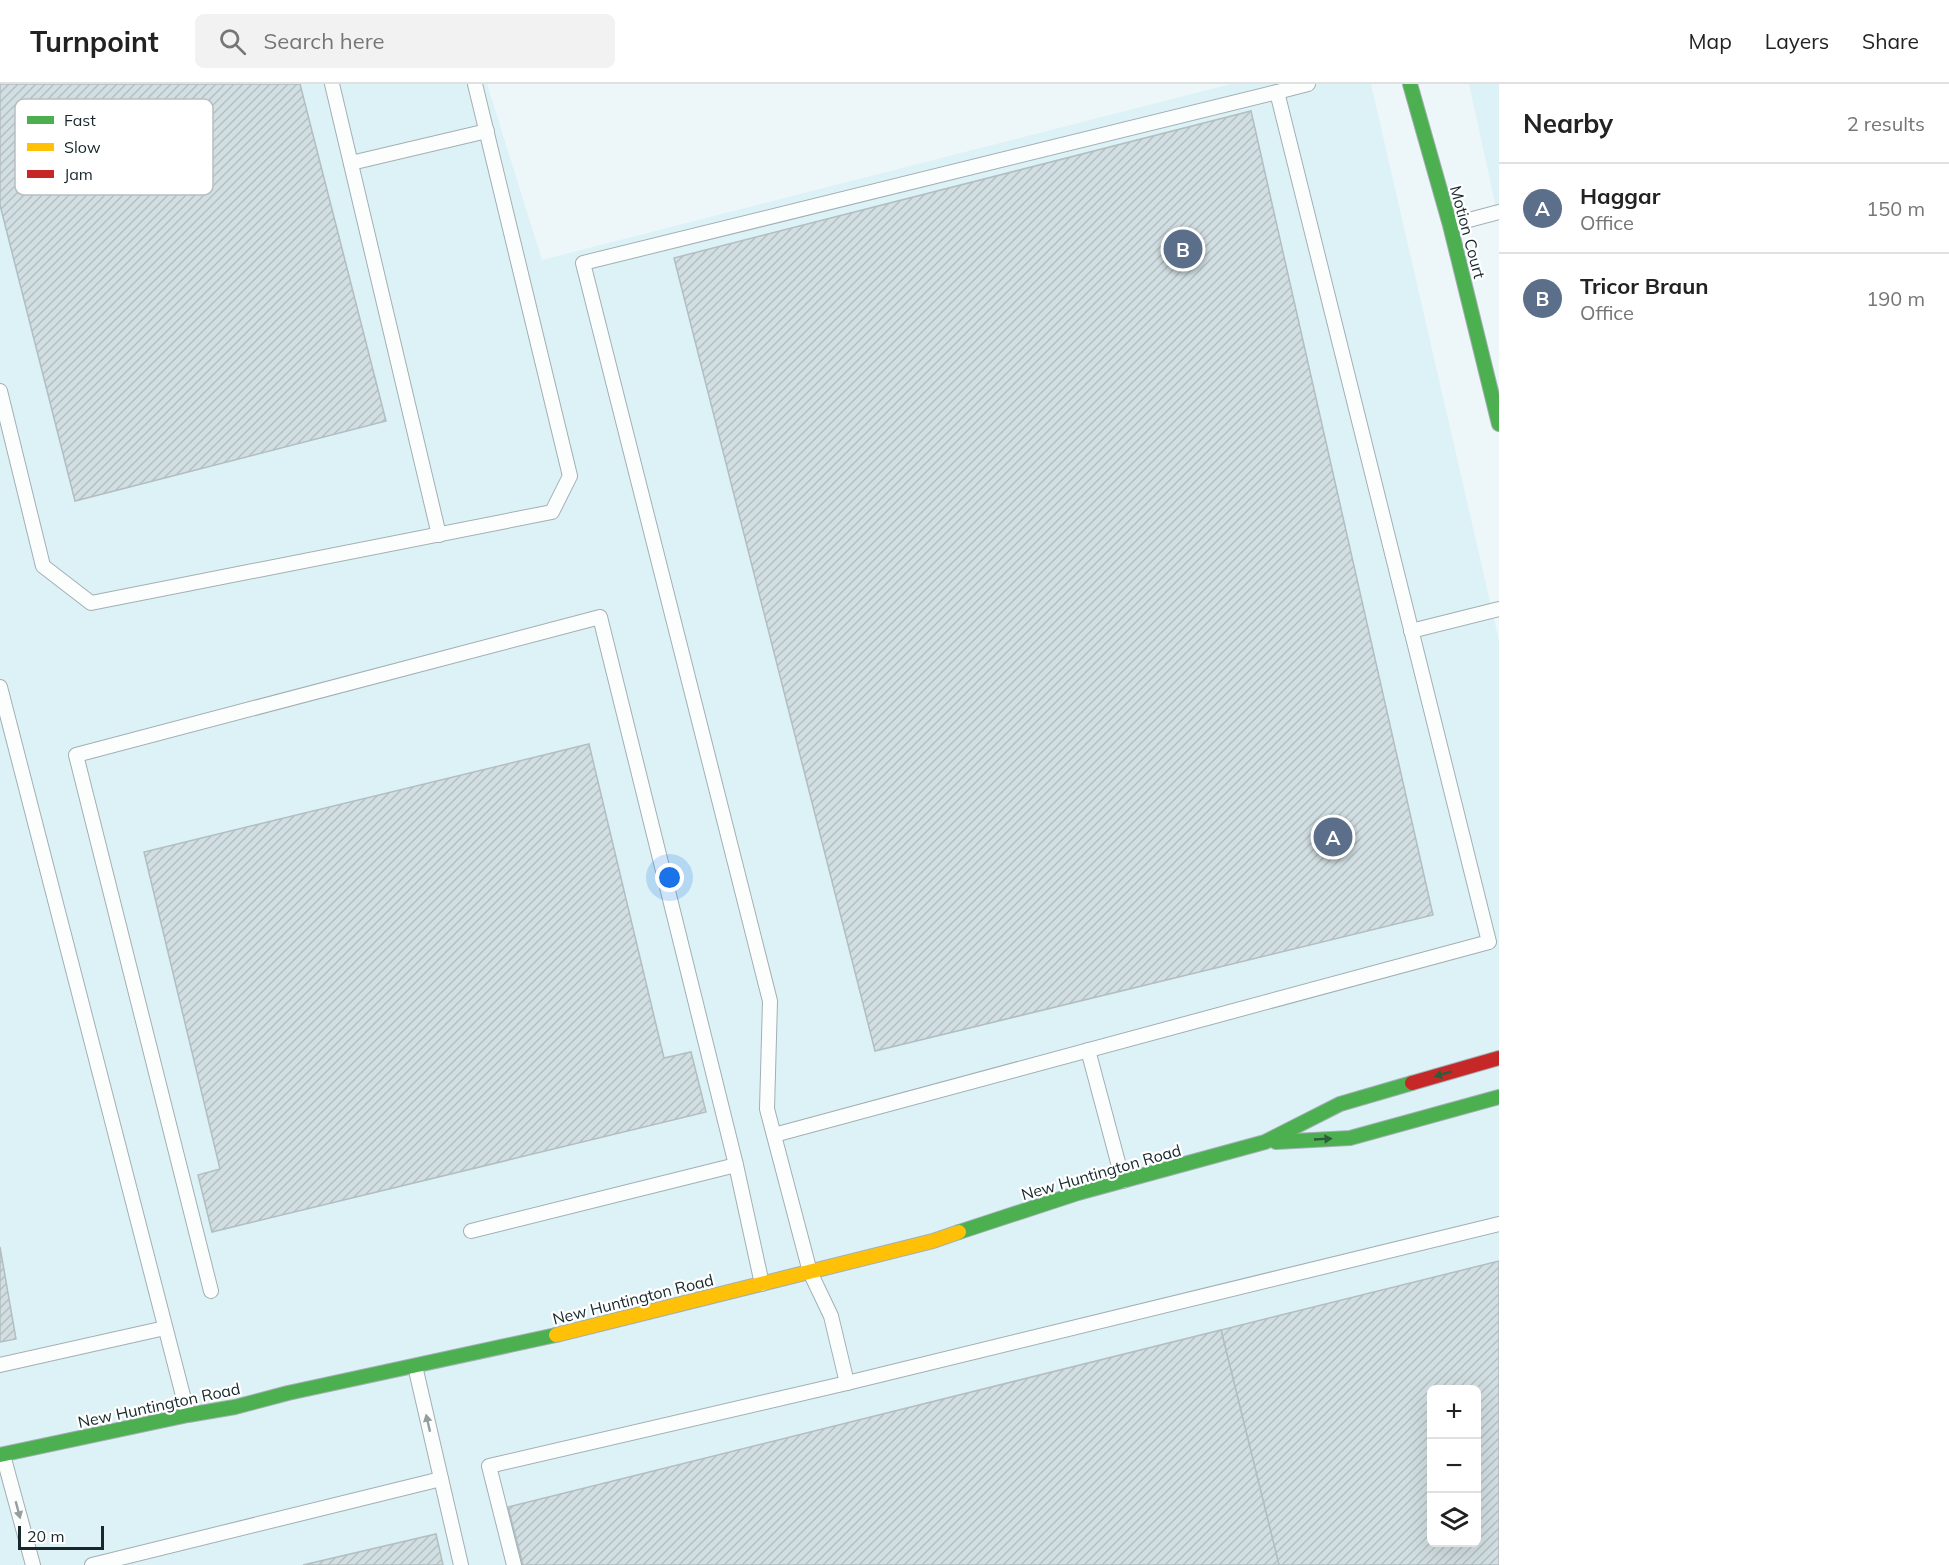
<!DOCTYPE html>
<meta charset="utf-8">
<style>
body{margin:0;font-family:Mulish,sans-serif;background:#f2f2f2;color:#222}
.controls{position:absolute;right:18px;bottom:18px;display:grid;overflow:hidden;border-radius:9px;box-shadow:0 6px 24px #0002}
.controls button{width:54px;height:54px;display:grid;place-items:center;padding:0;border:0;border-bottom:2px solid #e0e0e0;background:#fff;color:#222;font:30px sans-serif}
.scale{position:absolute;left:18px;bottom:15px;width:86px;box-sizing:border-box;padding-left:6px;border:3px solid #16282b;border-top:0;font-size:16px;line-height:21px;white-space:nowrap;color:#16282b;-webkit-text-stroke:4px #fff;paint-order:stroke}
.you{position:absolute;left:670px;top:794px;width:21px;height:21px;margin:-15px;border:4px solid #fff;border-radius:50%;background:#1a73e8;box-shadow:0 0 0 9px #1a73e833}
.badge{display:grid;place-items:center;width:39px;height:39px;border-radius:50%;background:#0b8043;color:#fff;font-size:20px;font-weight:700}
.pin{position:absolute;translate:-50% -50%;border:3px solid #fff;box-shadow:0 2px 6px #0006}
.list{margin:0;padding:0;list-style:none}
h2{display:flex;justify-content:space-between;align-items:center;height:78px;margin:0;padding:0 24px;font-size:26px}
h2 small{font-size:20px;font-weight:400;color:#767676}
.list li{display:grid;grid-template-columns:39px 1fr auto;gap:18px;align-items:center;box-sizing:border-box;height:90px;padding:0 24px;border-top:2px solid #e0e0e0}
.list b{display:block;font-size:22px;white-space:nowrap}
.list p{margin:0;font-size:20px;white-space:nowrap;color:#767676}
.list em{font-size:20px;font-style:normal;color:#767676}
.icon{flex:none;width:33px;height:33px;fill:none;stroke:currentColor;stroke-width:2;stroke-linecap:round;stroke-linejoin:round}
.map{position:relative;flex:none;width:1499px;height:1481px;overflow:hidden}
header{display:flex;align-items:center;gap:36px;box-sizing:border-box;height:84px;padding:0 30px;background:#fff;border-bottom:2px solid #e0e0e0}
header strong{font-size:28px}
nav{display:flex;gap:33px;margin-inline-start:auto;font-size:21px}
.search{width:420px;height:54px;background:#f2f2f2;display:flex;align-items:center;gap:15px;box-sizing:border-box;padding:0 21px;border-radius:9px;color:#767676;font-size:22px}
main{display:flex}
aside{flex:1;background:#fff}
.map>svg:first-child{display:block}
.built{fill:#dcf2f6;fill-rule:evenodd}
.building{fill:url(#building-hatch);stroke:#b2bec0;stroke-width:1.5;fill-rule:evenodd}
.lines{fill:none;stroke-linecap:round;stroke-linejoin:round}
.lane-casing{stroke:#a3afb2;stroke-width:16}
.fast-casing{stroke:#a3afb2;stroke-width:16}
.slow-casing{stroke:#a3afb2;stroke-width:16}
.jam-casing{stroke:#a3afb2;stroke-width:16}
.lane{stroke:#fcfefe;stroke-width:14}
.fast{stroke:#4caf50;stroke-width:14}
.slow{stroke:#ffc107;stroke-width:14}
.jam{stroke:#c62828;stroke-width:14}
.oneway{fill:#2c5e3a}
.oneway2{fill:#949e9f}
.labels{text-anchor:middle;stroke-width:4.5;stroke-linejoin:round;paint-order:stroke}
.street-label{font-size:16px;fill:#16282b;stroke:#fff}
.key{fill:#fff;stroke:#b9bebf;stroke-width:1.5}
.key-label{font-size:16px;fill:#16282b}
</style>
<header>
<strong>Turnpoint</strong>
<div class="search"><svg class="icon" aria-label="search" viewBox="0 0 24 24"><circle cx="10" cy="10" r="6"/><path d="M15 15l6 6"/></svg>Search here</div>
<nav><a>Map</a><a>Layers</a><a>Share</a></nav>
</header>
<main>
<div class="map">
<svg width="1499" height="1481" viewBox="0 0 1499 1481">
<defs>
<pattern id="building-hatch" width="6" height="6" patternUnits="userSpaceOnUse" patternTransform="scale(1.5)"><rect width="6" height="6" fill="#d2dfe2"/><path d="M-1 1l2-2M0 6l6-6M5 7l2-2" fill="none" stroke="#b4bfc2"/></pattern>
</defs>
<rect width="100%" height="100%" fill="#edf6f8"/>
<g class="built">
<path d="M0,0H487L542,176L1231,0H1371L1499,557V1481H0ZM1432,1306H1476V1458H1432Z"/>
<polygon points="1469,0 1499,0 1499,137"/>
</g>
<g class="building">
<polygon points="0,0 300,0 386,337 75,417 0,121"/>
<polygon points="1251,27 1433,831 875,967 674,174"/>
<polygon points="589,660 664,974 691,968 706,1028 212,1148 198,1091 220,1085 144,768"/>
<polygon points="0,1163 16,1255 0,1258"/>
<path d="M1499,1177V1481H1279L1221,1246ZM1432,1306H1476V1458H1432Z"/>
<polygon points="1221,1246 1279,1481 523,1481 508,1423"/>
<polygon points="436,1450 443,1481 303,1481"/>
</g>
<g class="lines">
<defs>
<g id="lane">
<polyline points="332,0 439,451"/>
<polyline points="1277,8 1308,0"/>
<polyline points="351,79 487,47"/>
<polyline points="1450,141 1499,128"/>
<polyline points="0,307 43,482 91,519 552,428 570,392 475,0"/>
<polyline points="1411,547 1499,525"/>
<polyline points="0,603 188,1331"/>
<polyline points="1088,966 1123,1097"/>
<polyline points="774,1051 1489,858 1277,8 583,179 770,917 767,1025 810,1188 831,1232 847,1299"/>
<polyline points="736,1081 762,1200"/>
<polyline points="211,1207 76,671 600,533 736,1081 471,1147"/>
<polyline points="0,1281 165,1244"/>
<polyline points="415,1282 461,1481"/>
<polyline points="3,1371 33,1481"/>
<polyline points="92,1481 441,1395"/>
<polyline points="514,1481 489,1382 847,1299 1499,1140"/>
</g>
<g id="fast">
<polyline points="1410,0 1450,141 1499,340"/>
<polyline points="1276,1058 1350,1054 1499,1013"/>
<polyline points="959,1148 1078,1109 1265,1058 1340,1020 1412,999"/>
<polyline points="0,1371 188,1331 235,1323 288,1309 556,1251"/>
</g>
<polyline id="slow" points="556,1251 933,1157 959,1148"/>
<polyline id="jam" points="1412,999 1499,974"/>
</defs>
<use href="#lane" class="lane-casing"/>
<use href="#fast" class="fast-casing"/>
<use href="#slow" class="slow-casing"/>
<use href="#jam" class="jam-casing"/>
<use href="#lane" class="lane"/>
<use href="#fast" class="fast"/>
<use href="#slow" class="slow"/>
<use href="#jam" class="jam"/>
</g>
<defs><path id="oneway-solid" d="M-6-.8H1V-3.2L6.5 0L1 3.2V.8H-6Z" transform="scale(1.5)"/></defs>
<g class="oneway">
<use href="#oneway-solid" transform="translate(1443 990) rotate(164)"/>
<use href="#oneway-solid" transform="translate(1323 1055) rotate(-3)"/>
</g>
<g class="oneway2">
<use href="#oneway-solid" transform="translate(428 1339) rotate(-103)"/>
<use href="#oneway-solid" transform="translate(18 1426) rotate(75)"/>
</g>
<g class="labels">
<g class="street-label">
<text transform="translate(1468 148) rotate(75)" y="6">Motion Court</text>
<text transform="translate(1101 1088) rotate(-16)" y="6">New Huntington Road</text>
<text transform="translate(633 1215) rotate(-14)" y="6">New Huntington Road</text>
<text transform="translate(159 1321) rotate(-12)" y="6">New Huntington Road</text>
</g>
</g>
<rect x="15" y="15" width="198" height="96" rx="9" class="key"/>
<rect x="27" y="32" width="27" height="8" fill="#4caf50"/>
<rect x="27" y="59" width="27" height="8" fill="#ffc107"/>
<rect x="27" y="86" width="27" height="8" fill="#c62828"/>
<g class="key-label">
<text x="64" y="42">Fast</text>
<text x="64" y="69">Slow</text>
<text x="64" y="96">Jam</text>
</g>
</svg>
<div class="controls">
<button>+</button>
<button>−</button>
<button><svg class="icon" aria-label="layers" viewBox="0 0 24 24"><path d="M12 4l9 5-9 5-9-5zM3 14l9 5 9-5"/></svg></button>
</div>
<div class="scale">20 m</div>
<div class="you"></div>
<div class="pin badge" style="left:1333px;top:753px;background:#5c6f8a">A</div>
<div class="pin badge" style="left:1183px;top:165px;background:#5c6f8a">B</div>
</div>
<aside>
<h2>Nearby<small>2 results</small></h2>
<ul class="list">
<li><span class="badge" style="background:#5c6f8a">A</span><div><b>Haggar</b><p>Office</p></div><em>150 m</em></li>
<li><span class="badge" style="background:#5c6f8a">B</span><div><b>Tricor Braun</b><p>Office</p></div><em>190 m</em></li>
</ul>
</aside>
</main>
